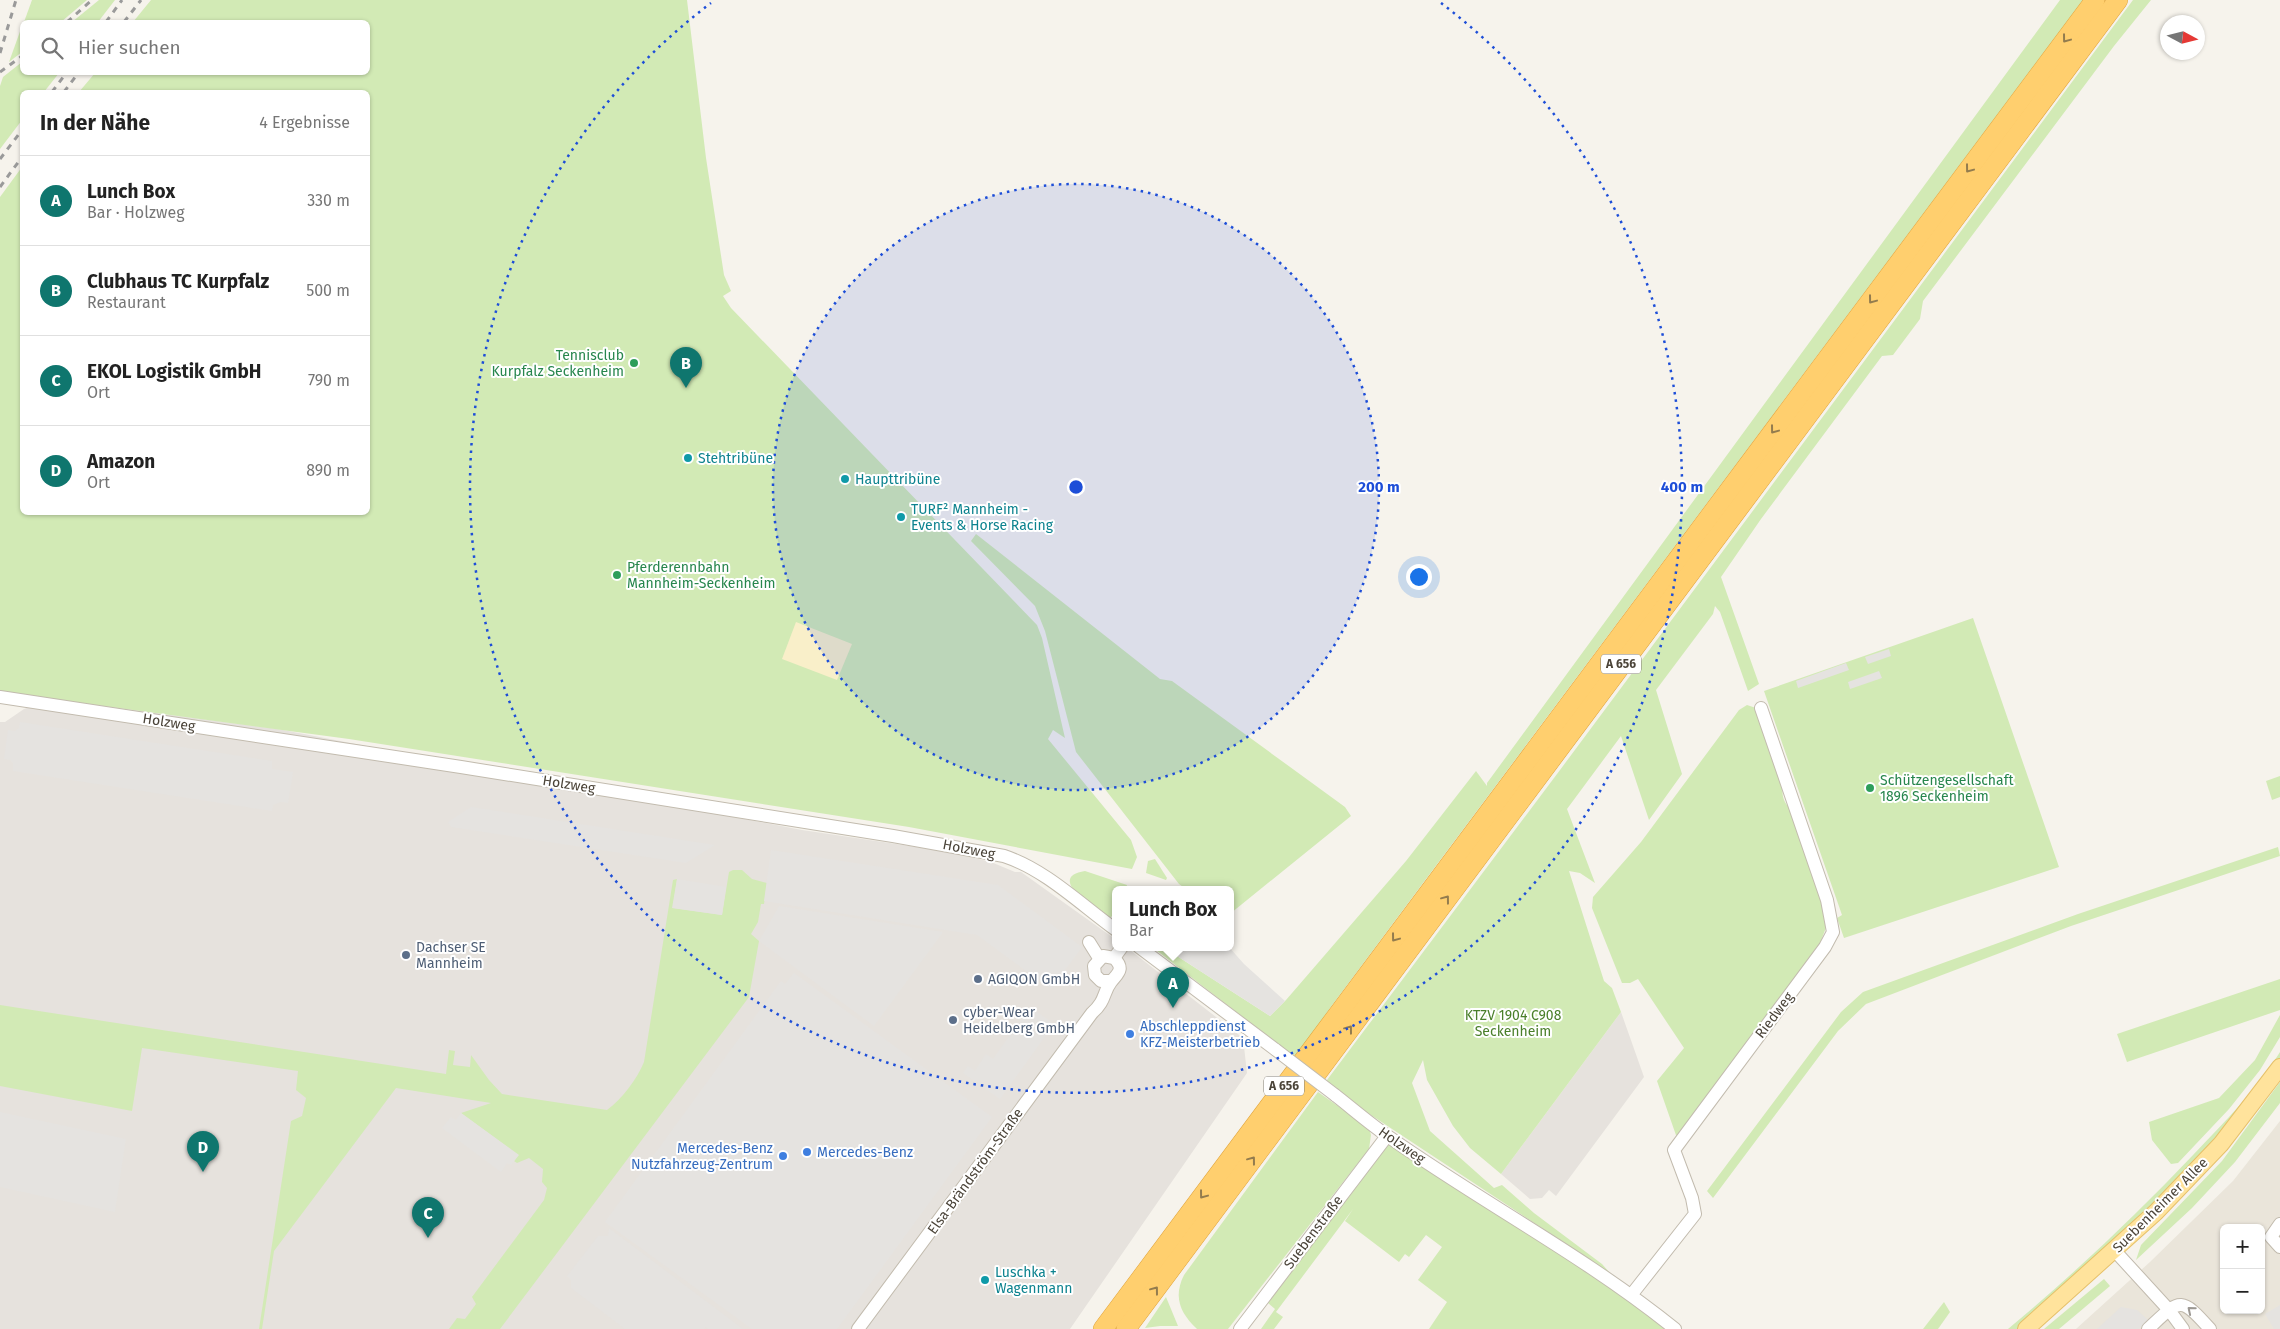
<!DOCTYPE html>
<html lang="de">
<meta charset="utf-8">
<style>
body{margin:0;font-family:"Fira Sans",sans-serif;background:#f6f6f6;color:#222}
.controls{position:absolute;right:15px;bottom:15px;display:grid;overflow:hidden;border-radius:8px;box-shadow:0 1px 4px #0004}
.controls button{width:45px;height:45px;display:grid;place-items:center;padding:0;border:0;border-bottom:1px solid #e0e0e0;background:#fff;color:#222;font:25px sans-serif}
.compass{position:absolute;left:2160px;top:15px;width:45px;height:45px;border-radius:50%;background:#fff;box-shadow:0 1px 4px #0004;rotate:97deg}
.you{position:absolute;left:1418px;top:576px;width:18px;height:18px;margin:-12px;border:4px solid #fff;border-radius:50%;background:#1a73e8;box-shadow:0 0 0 8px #1a73e833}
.badge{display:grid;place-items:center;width:32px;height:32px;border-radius:50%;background:#0f766e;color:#fff;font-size:16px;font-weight:700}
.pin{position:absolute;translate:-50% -41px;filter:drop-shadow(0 1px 2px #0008)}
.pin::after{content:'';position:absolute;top:26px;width:18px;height:15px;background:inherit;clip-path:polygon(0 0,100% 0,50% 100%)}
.popup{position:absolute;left:1112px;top:886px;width:122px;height:65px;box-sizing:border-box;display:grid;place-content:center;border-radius:8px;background:#fff;filter:drop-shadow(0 1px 4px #0005);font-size:16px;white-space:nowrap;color:#767676}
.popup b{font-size:19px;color:#222}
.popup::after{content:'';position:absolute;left:50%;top:100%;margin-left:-10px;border:10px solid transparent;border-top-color:#fff}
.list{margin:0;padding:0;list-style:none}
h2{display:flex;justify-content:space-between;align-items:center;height:65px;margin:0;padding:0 20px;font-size:21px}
h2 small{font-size:16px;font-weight:400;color:#767676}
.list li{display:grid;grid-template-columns:32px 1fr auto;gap:15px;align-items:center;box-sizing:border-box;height:90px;padding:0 20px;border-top:1px solid #e0e0e0}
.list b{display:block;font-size:19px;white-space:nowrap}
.list p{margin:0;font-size:16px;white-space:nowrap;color:#767676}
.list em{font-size:16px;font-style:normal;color:#767676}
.icon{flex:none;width:28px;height:28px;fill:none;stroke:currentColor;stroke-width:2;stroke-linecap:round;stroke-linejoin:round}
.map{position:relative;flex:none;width:2280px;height:1329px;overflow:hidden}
.search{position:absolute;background:#fff;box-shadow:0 1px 4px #0004;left:20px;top:20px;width:350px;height:55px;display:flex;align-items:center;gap:12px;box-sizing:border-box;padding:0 18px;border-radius:8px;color:#767676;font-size:19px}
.panel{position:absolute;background:#fff;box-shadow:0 1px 4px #0004;left:20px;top:90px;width:350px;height:425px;border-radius:8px}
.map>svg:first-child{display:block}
.residential{fill:#eae5da;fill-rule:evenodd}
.industrial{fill:#e6e2dd}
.green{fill:#d2eab5}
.sand{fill:#f9efc9}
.parking{fill:#e5e3e0}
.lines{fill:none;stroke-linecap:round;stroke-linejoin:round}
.minor-casing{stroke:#c2bbae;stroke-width:14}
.major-casing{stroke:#e6c16a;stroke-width:18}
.highway-casing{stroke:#e0a43c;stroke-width:20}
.minor{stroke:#fff;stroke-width:12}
.major{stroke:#ffe39c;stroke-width:16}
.highway{stroke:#ffcf6e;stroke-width:19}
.rail{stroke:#9a9a9a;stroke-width:3;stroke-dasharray:6 6;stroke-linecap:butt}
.minor-bridge-casing{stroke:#c2bbae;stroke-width:14;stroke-linecap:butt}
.minor-bridge{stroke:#fff;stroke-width:12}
.oneway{stroke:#937c4e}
.oneway2{stroke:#9c9892}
.ring{fill:none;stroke:#1d4ed8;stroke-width:2.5;stroke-dasharray:2.5 5}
.leisure-dot{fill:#2e9e5b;stroke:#fff;stroke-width:2}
.culture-dot{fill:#0f9aa8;stroke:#fff;stroke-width:2}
.service-dot{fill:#5c6f8a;stroke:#fff;stroke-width:2}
.shop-dot{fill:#3f7fe0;stroke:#fff;stroke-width:2}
.labels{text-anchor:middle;stroke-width:4;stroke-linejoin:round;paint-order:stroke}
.shield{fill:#fff;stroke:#817c74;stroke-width:1}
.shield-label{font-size:12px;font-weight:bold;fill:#4b4439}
.leisure-label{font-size:14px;fill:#27864d;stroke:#fff;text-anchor:start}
.culture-label{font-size:14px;fill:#0d838f;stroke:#fff;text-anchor:start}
.street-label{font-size:14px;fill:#4b4439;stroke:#fff}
.service-label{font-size:14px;fill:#4e5e75;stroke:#fff;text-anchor:start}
.park-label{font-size:14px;fill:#4a7f2a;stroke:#fff}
.shop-label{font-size:14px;fill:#366cbe;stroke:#fff;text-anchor:start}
.centre{fill:#1d4ed8;stroke:#fff;stroke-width:2.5}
.ring-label{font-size:15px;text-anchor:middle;font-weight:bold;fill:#1d4ed8;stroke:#fff;stroke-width:4;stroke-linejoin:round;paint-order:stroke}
</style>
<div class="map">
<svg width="2280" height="1329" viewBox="0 0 2280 1329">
<rect width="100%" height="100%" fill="#f6f3ec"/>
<path class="residential" d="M2280,1121V1329H2076L2150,1262L2233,1181ZM2224,1228H2261V1310H2224Z"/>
<g class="industrial">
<polygon points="51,699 278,729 802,830 950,852 991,862 1015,872 1021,872 1115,939 1116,947 1126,947 1243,1038 1247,1073 1070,1329 0,1329 0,722 5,722 24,709"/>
<polygon points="1621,1012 1644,1077 1556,1196 1549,1190 1542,1198 1530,1199 1501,1174"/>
</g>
<g class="green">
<polygon points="32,0 87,0 61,22 24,22"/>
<polygon points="99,0 115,0 98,22 72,22"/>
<polygon points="151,0 687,0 706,158 724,275 731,291 723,296 731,308 1037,625 1042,638 1065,738 1053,730 1048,739 1131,840 1137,857 1132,869 909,827 349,739 51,699 0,702 0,197 22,167 22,512 368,512 368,92 79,92 95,73 368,72 368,22 133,22"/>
<polygon points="2060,0 2083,0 1423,883 1330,1008 1296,1058 1152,947 1163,947 1270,1016 1286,1000 1406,861 1476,771 1487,786 1487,783"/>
<polygon points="2133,0 2151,0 2114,46 1923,301 1920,319 1893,355 1882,356 1761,519 1721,577 1759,684 1748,691 1720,612 1715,606 1713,614 1656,690 1682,774 1649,820 1621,736 1567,809 1595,883 1580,873 1569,871 1604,981 1612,988 1621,1012 1501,1174 1470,1148 1453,1126 1427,1080 1423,1060 1412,1083 1430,1131 1494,1188 1502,1185 1534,1213 1602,1264 1610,1273 1324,1084 1560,770"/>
<polygon points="22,26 22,52 9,62"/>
<polygon points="22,62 22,72 59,73 44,92 22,92 22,120 0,149 0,86 3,77"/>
<polygon points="976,534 1160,679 1172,681 1345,807 1351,816 1231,913 1230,889 1186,889 1179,884 1076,752 1045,631 1035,606 971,541"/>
<polygon points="1973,618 2059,867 1844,938 1837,918 1842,915 1764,691"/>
<path d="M1747,705L1756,708L1783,787C1781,797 1785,805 1793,811L1823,905L1827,925L1817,951L1677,1138L1657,1081L1684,1048L1638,979L1630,983H1622L1592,908L1593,897L1641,842L1739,710Z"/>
<polygon points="2280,776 2280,797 2272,800 2266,781"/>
<polygon points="2278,847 2280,856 2071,926 1866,1004 1838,1031 1713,1198 1707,1191 1841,1012 1863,992 2078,914"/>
<polygon points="1155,859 1167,878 1166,880 1146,873 1148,861"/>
<path d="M733,870H742L752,879L767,883L764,904H761L758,922L751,934L759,941L749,997L500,1329H449L457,1318L465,1319L476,1304L472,1297L544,1200L547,1188L542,1182L543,1169L529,1158L517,1163L514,1161L518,1155L461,1113L491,1103L396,1088L274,1251L262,1329H259L291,1121L302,1116L306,1098L296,1090L298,1071L142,1048L132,1111L0,1086V1005L446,1074L449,1050L455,1051L453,1065L470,1067L471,1055L489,1080L502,1094L607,1110C622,1099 637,1079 644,1062L673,880L677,879L673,908L722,915L729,872Z"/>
<path d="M1085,871L1127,885L1126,889H1116L1115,914L1108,919C1098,911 1044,877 1085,871Z"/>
<polygon points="2280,979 2280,1010 2127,1062 2117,1034"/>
<polygon points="2280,1015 2280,1037 2260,1070 2229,1109 2178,1163 2171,1164 2152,1140 2149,1122 2219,1098 2255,1060"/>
<path d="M2280,1052V1064L2195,1167L2023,1329H2008C2074,1274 2135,1216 2194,1154C2224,1122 2257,1090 2280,1052Z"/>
<polygon points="2280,1082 2280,1103 2235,1162 2192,1208 2136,1260 2141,1245 2222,1161"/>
<path d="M1318,1092L1369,1128L1371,1135L1369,1149L1228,1329H1197C1180,1313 1173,1297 1184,1275Z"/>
<polygon points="1389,1144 1431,1167 1671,1329 1429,1329 1447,1302 1418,1280 1442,1247 1426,1235 1409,1257 1405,1254 1399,1262 1345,1221 1353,1209 1276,1312 1283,1317 1274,1329 1261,1329 1275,1309 1268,1303"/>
<polygon points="2104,1279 2110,1286 2059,1329 2044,1329"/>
<polygon points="1166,1297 1178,1326 1160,1326 1145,1328"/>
<polygon points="1944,1302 1950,1312 1938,1329 1923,1329"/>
</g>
<polygon class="sand" points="796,622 852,644 837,680 782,659"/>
<g class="parking">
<polygon points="1889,649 1891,656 1868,664 1865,657"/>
<polygon points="1846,663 1849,670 1798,688 1796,681"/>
<polygon points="1879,671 1882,678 1850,689 1848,682"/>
<polygon points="20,722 272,761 272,769 293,772 288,803 281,802 273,805 272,811 13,771 13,763 10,760 4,759 8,730 15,731 19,728"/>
<polygon points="471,807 715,845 686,863 451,827 448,822"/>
<polygon points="771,850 998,885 1082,947 1051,989 977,935 764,901"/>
<polygon points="677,879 726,887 722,915 672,908"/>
<polygon points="779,906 943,932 874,1026 759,941"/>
<polygon points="1163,947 1229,947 1244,964 1285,1001 1270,1016"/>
<polygon points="794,973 992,1117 837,1329 752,1329 605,1222 781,981 785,984"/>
<polygon points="1030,1007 1054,1024 1000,1099 963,1073 968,1066 975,1071 986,1054 993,1059"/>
<polygon points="0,1112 126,1139 115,1212 0,1187"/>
<polygon points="461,1113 519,1155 511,1165 507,1163 501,1172 442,1128 451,1117 456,1120"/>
<polygon points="609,1228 743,1329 708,1329 705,1327 704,1329 625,1329 571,1288 571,1280 567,1276 598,1236 608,1236"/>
<polygon points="2280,1305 2280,1329 2274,1329 2265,1314"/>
<polygon points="2121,1307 2137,1310 2148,1320 2139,1329 2097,1329"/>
</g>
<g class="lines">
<defs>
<g id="minor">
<path d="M0,697L461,767L893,836L1004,856C1046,870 1080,904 1116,930"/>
<polyline points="1089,942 1099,958"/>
<polyline points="1139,947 1276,1050"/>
<polyline points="1114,958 1122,947"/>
<path d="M1335,1095C1353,1109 1370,1124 1389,1137C1483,1203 1586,1257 1675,1329"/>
<polyline points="2280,1224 2271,1237 2280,1247"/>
<polyline points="2115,1251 2169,1310 2183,1329"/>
<polyline points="1632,1294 1695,1214 1692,1198 1674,1150 1825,947 1833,932 1827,900 1761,708"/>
<path d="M858,1329L1092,1013C1106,1001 1103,992 1111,982C1118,973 1125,969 1114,958L1103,956L1094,966L1095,975L1101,981H1111"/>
<polyline points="1240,1329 1387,1136"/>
<path d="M2148,1329C2180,1299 2180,1295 2210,1329"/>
</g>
<polyline id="major" points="2026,1329 2156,1212 2221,1144 2280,1067"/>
<g id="highway">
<polyline points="1103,1329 2095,0"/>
<polyline points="1126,1329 2118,0"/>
</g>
</defs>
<use href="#minor" class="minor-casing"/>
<use href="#major" class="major-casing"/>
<use href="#highway" class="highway-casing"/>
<use href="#minor" class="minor"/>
<use href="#major" class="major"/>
<use href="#highway" class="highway"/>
<g class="rail">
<polyline points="67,22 92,0"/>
<polyline points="106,22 122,0"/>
<polyline points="124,22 141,0"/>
<polyline points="0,53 16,0"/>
<polyline points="0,72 22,56"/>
<polyline points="52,92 67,72"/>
<polyline points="64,92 79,72"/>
<polyline points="0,159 22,130"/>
<polyline points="0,187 22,157"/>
</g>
<defs>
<polyline id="minor-bridge" points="1276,1050 1335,1095"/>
</defs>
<use href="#minor-bridge" class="minor-bridge-casing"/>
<use href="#minor-bridge" class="minor-bridge"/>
</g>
<defs><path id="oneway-chevron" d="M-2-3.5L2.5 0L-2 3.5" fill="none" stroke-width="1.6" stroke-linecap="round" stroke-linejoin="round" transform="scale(1.25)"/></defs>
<g class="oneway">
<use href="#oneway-chevron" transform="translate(2066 39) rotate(127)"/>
<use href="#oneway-chevron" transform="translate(1969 169) rotate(127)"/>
<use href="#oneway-chevron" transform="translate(1872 300) rotate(127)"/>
<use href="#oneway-chevron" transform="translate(1774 430) rotate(127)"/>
<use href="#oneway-chevron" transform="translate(1446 899) rotate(-53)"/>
<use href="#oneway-chevron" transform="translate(1395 938) rotate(127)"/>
<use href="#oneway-chevron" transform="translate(1349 1029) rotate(-53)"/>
<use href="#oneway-chevron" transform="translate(1252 1160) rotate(-53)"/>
<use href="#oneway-chevron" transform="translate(1203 1195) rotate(127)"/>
<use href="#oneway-chevron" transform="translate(1155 1290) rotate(-53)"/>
</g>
<use class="oneway2" href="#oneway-chevron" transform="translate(2191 1310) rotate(-140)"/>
<circle cx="1076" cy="487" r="303" fill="#1d4ed8" fill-opacity=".12"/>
<g class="ring">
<circle cx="1076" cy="487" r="303"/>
<path d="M1441 3A606 606 0 1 1 711 3"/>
</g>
<g class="leisure-dot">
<circle cx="634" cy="363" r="5"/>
<circle cx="617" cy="575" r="5"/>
<circle cx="1870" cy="788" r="5"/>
</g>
<g class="culture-dot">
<circle cx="688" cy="458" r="5"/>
<circle cx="845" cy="479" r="5"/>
<circle cx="901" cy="517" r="5"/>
<circle cx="985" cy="1280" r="5"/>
</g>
<g class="service-dot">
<circle cx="406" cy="955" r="5"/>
<circle cx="978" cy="979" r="5"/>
<circle cx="953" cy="1020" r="5"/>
</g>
<g class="shop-dot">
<circle cx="1130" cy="1034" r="5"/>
<circle cx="807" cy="1152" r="5"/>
<circle cx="783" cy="1156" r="5"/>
</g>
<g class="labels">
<g class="shield">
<rect x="1601" y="654.5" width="40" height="19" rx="4"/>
<rect x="1264" y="1076.5" width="40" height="19" rx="4"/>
</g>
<g class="shield-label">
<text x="1621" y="668">A 656</text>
<text x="1284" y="1090">A 656</text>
</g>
<g class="leisure-label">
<text x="624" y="360" text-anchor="end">Tennisclub<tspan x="624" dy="16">Kurpfalz Seckenheim</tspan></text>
<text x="627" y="572">Pferderennbahn<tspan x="627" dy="16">Mannheim-Seckenheim</tspan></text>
<text x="1880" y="785">Schützengesellschaft<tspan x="1880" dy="16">1896 Seckenheim</tspan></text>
</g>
<g class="culture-label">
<text x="698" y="463">Stehtribüne</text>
<text x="855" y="484">Haupttribüne</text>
<text x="911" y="514">TURF² Mannheim -<tspan x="911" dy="16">Events &amp; Horse Racing</tspan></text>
<text x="995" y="1277">Luschka +<tspan x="995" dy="16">Wagenmann</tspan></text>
</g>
<g class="street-label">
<text transform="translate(169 722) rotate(9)" y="5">Holzweg</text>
<text transform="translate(569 784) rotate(9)" y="5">Holzweg</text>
<text transform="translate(969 849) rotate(11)" y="5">Holzweg</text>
<text transform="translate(1774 1015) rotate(-53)" y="5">Riedweg</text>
<text transform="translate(1402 1145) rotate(35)" y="5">Holzweg</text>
<text transform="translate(975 1171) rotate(-54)" y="5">Elsa-Brändström-Straße</text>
<text transform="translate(2160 1205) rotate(-45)" y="5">Suebenheimer Allee</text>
<text transform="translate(1313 1232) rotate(-53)" y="5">Suebenstraße</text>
</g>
<g class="service-label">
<text x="416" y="952">Dachser SE<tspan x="416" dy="16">Mannheim</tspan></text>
<text x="988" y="984">AGIQON GmbH</text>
<text x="963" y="1017">cyber-Wear<tspan x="963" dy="16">Heidelberg GmbH</tspan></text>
</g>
<g class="park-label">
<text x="1513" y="1020">KTZV 1904 C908<tspan x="1513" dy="16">Seckenheim</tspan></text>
</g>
<g class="shop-label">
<text x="1140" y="1031">Abschleppdienst<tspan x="1140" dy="16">KFZ-Meisterbetrieb</tspan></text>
<text x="773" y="1153" text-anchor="end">Mercedes-Benz<tspan x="773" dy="16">Nutzfahrzeug-Zentrum</tspan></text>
<text x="817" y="1157">Mercedes-Benz</text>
</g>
</g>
<circle cx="1076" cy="487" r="8" class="centre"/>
<g class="ring-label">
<text x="1379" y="492">200 m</text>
<text x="1682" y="492">400 m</text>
</g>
</svg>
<div class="controls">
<button>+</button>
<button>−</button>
</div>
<svg class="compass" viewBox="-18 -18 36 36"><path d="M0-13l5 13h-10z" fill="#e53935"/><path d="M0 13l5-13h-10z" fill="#767676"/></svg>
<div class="you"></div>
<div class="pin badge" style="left:1173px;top:1008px">A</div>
<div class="popup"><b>Lunch Box</b>Bar</div>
<div class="pin badge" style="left:686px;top:388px">B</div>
<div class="pin badge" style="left:428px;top:1238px">C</div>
<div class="pin badge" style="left:203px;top:1172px">D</div>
<div class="search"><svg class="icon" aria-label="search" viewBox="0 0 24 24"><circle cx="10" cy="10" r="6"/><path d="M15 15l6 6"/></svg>Hier suchen</div>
<section class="panel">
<h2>In der Nähe<small>4 Ergebnisse</small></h2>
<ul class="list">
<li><span class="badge">A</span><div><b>Lunch Box</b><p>Bar · Holzweg</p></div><em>330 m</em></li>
<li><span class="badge">B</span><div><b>Clubhaus TC Kurpfalz</b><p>Restaurant</p></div><em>500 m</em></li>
<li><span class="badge">C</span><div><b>EKOL Logistik GmbH</b><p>Ort</p></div><em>790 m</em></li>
<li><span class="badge">D</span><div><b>Amazon</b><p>Ort</p></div><em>890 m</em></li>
</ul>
</section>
</div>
